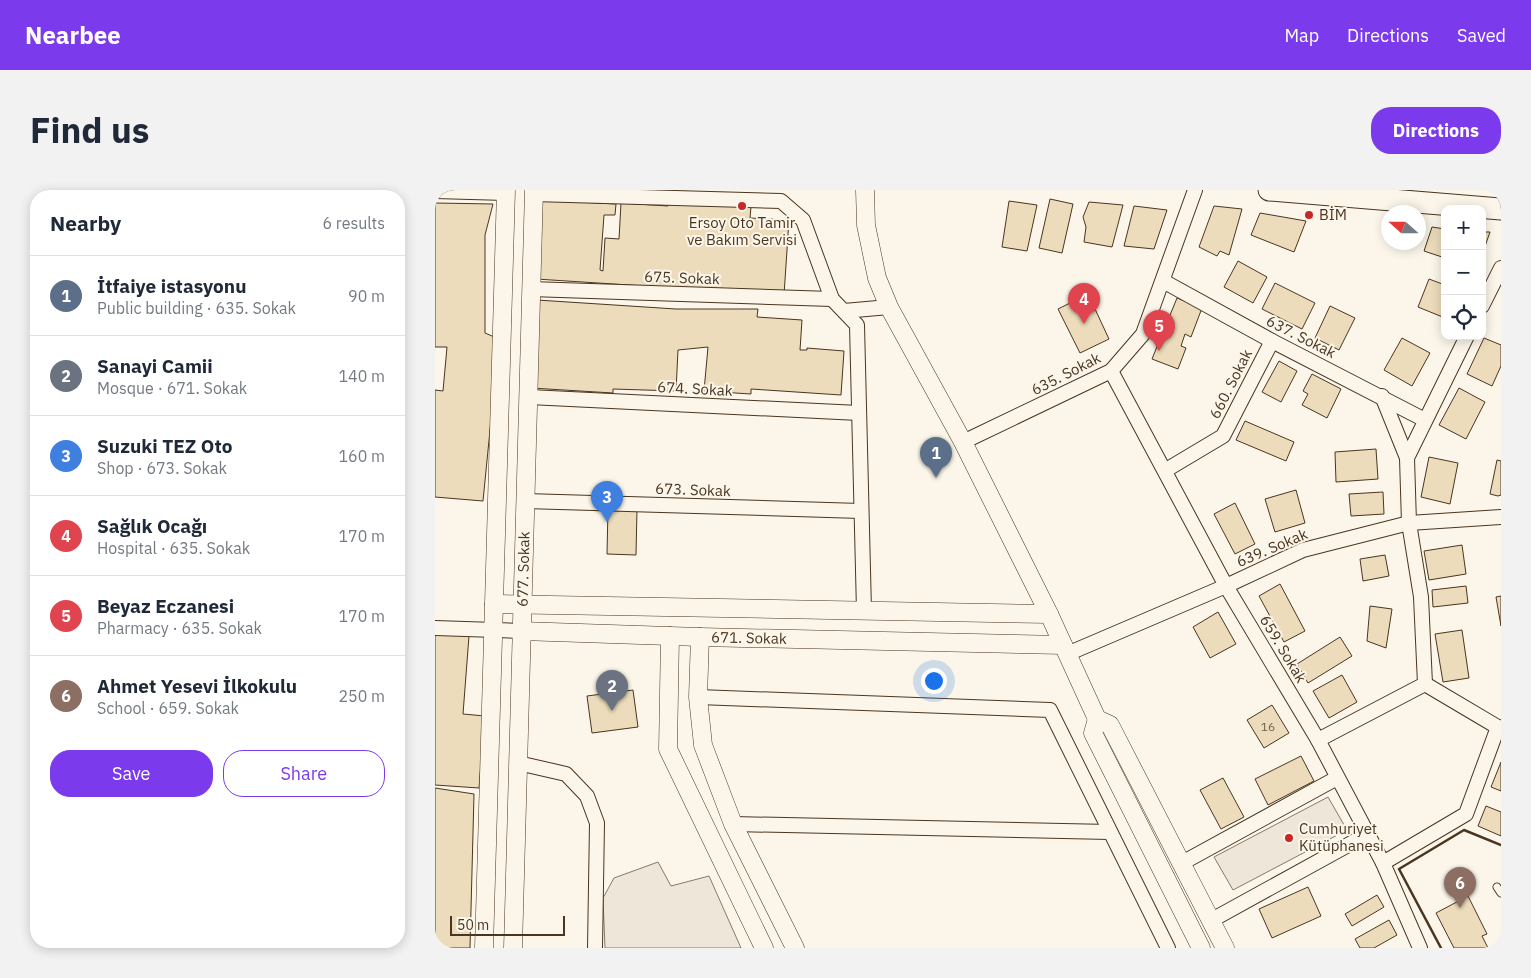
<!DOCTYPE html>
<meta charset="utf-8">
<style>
body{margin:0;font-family:"IBM Plex Sans",sans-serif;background:#f2f2f3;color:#1f2937}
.controls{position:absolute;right:15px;top:15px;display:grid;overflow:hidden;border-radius:10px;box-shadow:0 2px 12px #0003}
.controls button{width:45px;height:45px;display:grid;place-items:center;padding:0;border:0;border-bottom:1px solid #e0e1e3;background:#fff;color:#1f2937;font:25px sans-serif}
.compass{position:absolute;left:946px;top:15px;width:45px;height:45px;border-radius:50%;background:#fff;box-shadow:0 2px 12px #0003;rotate:291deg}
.scale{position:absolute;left:15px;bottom:12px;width:115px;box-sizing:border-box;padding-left:5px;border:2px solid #4a3520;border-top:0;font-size:14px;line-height:18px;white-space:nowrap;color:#4a3520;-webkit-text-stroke:4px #fbf6e9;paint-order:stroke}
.you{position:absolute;left:498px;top:490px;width:18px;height:18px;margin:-12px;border:4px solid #fff;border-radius:50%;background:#1a73e8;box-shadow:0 0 0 8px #1a73e833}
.badge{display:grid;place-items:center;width:32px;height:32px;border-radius:50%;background:#7c3aed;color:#fff;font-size:16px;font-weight:700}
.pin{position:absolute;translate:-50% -41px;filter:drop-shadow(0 1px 2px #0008)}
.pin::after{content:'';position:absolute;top:26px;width:18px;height:15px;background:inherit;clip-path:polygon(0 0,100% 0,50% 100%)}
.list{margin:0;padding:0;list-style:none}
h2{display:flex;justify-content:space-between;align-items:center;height:65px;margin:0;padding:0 20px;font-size:21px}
h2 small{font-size:16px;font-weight:400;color:#747a83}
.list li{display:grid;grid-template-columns:32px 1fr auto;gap:15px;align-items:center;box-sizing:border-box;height:80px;padding:0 20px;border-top:1px solid #e0e1e3}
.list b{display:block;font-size:19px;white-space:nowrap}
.list p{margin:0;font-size:16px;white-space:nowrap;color:#747a83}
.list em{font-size:16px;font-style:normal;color:#747a83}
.actions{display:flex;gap:10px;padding:15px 20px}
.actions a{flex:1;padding:11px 0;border:1px solid #7c3aed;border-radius:20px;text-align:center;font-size:18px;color:#7c3aed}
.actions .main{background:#7c3aed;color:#fff}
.icon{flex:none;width:28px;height:28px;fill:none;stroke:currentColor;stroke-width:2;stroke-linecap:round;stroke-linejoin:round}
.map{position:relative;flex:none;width:1066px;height:758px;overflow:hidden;border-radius:20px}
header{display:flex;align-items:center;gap:30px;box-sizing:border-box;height:70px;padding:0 25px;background:#7c3aed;color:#fff}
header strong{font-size:24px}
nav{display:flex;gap:28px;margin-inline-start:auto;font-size:18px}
.intro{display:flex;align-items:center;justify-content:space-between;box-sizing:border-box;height:120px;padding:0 30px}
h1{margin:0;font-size:35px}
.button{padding:12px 22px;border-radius:20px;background:#7c3aed;color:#fff;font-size:18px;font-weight:700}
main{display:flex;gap:30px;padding:0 30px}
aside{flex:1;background:#fff;border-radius:20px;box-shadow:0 2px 12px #0003}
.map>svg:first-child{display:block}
.green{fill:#ede6d9;stroke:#887966}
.building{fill:#ecdcbc;stroke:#4a3520}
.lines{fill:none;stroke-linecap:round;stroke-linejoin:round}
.service-casing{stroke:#4a3520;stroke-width:9}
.minor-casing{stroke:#4a3520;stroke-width:16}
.tertiary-casing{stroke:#4a3520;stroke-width:19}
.primary-casing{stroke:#4a3520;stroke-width:23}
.service{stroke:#fbf6e9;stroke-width:7}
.minor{stroke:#fbf6e9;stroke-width:14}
.tertiary{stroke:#fbf6e9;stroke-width:18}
.primary{stroke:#fbf6e9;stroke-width:21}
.wall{stroke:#4a3520;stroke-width:2.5}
.poi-dot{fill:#c62828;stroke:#fbf6e9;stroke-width:2}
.labels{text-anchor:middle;stroke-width:4;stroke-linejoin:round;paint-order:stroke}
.number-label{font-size:12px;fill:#725f47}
.poi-label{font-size:15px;fill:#4a3520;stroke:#fbf6e9;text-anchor:start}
.street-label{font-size:15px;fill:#4a3520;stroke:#fbf6e9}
</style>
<header>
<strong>Nearbee</strong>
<nav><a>Map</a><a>Directions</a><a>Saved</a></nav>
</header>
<div class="intro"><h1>Find us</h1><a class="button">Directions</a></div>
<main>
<aside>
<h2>Nearby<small>6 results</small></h2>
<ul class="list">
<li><span class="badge" style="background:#5c6f8a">1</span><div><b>İtfaiye istasyonu</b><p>Public building · 635. Sokak</p></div><em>90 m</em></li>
<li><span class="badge" style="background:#6b7280">2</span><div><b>Sanayi Camii</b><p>Mosque · 671. Sokak</p></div><em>140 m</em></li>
<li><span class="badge" style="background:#3f7fe0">3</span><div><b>Suzuki TEZ Oto</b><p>Shop · 673. Sokak</p></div><em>160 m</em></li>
<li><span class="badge" style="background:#e0444e">4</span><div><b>Sağlık Ocağı</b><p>Hospital · 635. Sokak</p></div><em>170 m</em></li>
<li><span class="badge" style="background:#e0444e">5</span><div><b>Beyaz Eczanesi</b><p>Pharmacy · 635. Sokak</p></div><em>170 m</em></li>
<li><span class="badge" style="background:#8d6e63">6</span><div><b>Ahmet Yesevi İlkokulu</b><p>School · 659. Sokak</p></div><em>250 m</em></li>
</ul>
<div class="actions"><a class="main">Save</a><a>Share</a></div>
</aside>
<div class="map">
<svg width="1066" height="758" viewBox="0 0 1066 758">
<rect width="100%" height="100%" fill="#fbf6e9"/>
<g class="green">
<polygon points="893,607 912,640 798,700 779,667"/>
<polygon points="223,672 236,696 274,686 306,758 170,758 168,708 179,688"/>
</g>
<g class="building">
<polygon points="615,9 638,14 627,63 604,58"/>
<polygon points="106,10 181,14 180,25 169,25 165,80 168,81 170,48 184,49 186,13 233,16 233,12 316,17 315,28 354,30 349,105 101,89"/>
<polygon points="574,11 602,15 592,61 567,57"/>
<polygon points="654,12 688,15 677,57 649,52 651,37 648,27"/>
<polygon points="0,13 58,14 50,45 50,143 64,149 48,311 0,307 0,200 8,201 12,157 0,157"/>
<polygon points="699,16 732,20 719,59 689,56"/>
<polygon points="779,16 807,19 794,65 785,61 782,66 764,57"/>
<polygon points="825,23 871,31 859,62 816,45"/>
<polygon points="997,37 1010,39 1010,68 989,61"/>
<polygon points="1047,42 1055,42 1047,65"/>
<polygon points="803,71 832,87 818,113 789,97"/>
<polygon points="994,89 1010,95 1010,128 983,117"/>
<polygon points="840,93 880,113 867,139 827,119"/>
<polygon points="653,104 674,149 645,163 623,119"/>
<polygon points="742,108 767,118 756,147 750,144 746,156 751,158 743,179 717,169 727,144 735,147 738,138 731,135"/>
<polygon points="102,110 241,119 323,119 322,127 367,130 365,160 372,160 372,158 409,161 406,205 316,199 316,204 269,201 273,157 243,160 241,201 178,199 178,203 96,198"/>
<polygon points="895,116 920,128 904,160 880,148"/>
<polygon points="967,148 995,163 977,196 949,180"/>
<polygon points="1049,148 1066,155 1066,176 1057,196 1032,184"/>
<polygon points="844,171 862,181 846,212 827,202"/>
<polygon points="877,184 906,199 892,228 867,215 873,204 868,201"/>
<polygon points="1024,198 1050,212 1031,249 1004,235"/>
<polygon points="810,231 859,252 851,271 801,250"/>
<polygon points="941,259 943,289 901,292 900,262"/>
<polygon points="994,267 1023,273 1015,314 986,307"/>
<polygon points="1062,270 1066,271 1066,305 1063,306 1055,304"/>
<polygon points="861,300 870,333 840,342 830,309"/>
<polygon points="948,302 949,324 916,326 914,304"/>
<polygon points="800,313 820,354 800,364 779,324"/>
<polygon points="173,318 202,319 201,365 172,364"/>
<polygon points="1027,355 1031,384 994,390 989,361"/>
<polygon points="950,365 954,386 928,391 925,369"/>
<polygon points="845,394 870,441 849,452 824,406"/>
<polygon points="1031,396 1033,413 998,417 997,400"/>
<polygon points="1066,406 1066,436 1061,407"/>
<polygon points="935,416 957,419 951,458 932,451"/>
<polygon points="783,422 801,454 775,468 758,437"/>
<polygon points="1027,440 1034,488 1008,492 1000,444"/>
<polygon points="0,444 34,446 28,524 50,526 44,598 0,595"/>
<polygon points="905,447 917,466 873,493 862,474"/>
<polygon points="907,485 922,512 894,528 878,501"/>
<polygon points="198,500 203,537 157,543 152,506"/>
<polygon points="837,515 854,543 829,558 812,530"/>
<polygon points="866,566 879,591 833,615 820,589"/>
<polygon points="1066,572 1066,601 1056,597"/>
<polygon points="788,588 809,627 786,639 765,600"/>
<polygon points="0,598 39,604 35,758 0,758"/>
<polygon points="1051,616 1066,622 1066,646 1043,636"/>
<polygon points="873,697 886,726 837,748 824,719"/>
<polygon points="942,705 949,717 917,736 910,724"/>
<polygon points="1033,706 1052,744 1047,746 1053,758 1019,758 1001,723"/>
<polygon points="954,730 962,745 939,758 925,758 920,749"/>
</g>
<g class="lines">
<defs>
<polyline id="service" points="1062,697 1066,703"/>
<g id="minor">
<polyline points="0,1 71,3"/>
<polyline points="98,4 346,11 368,30 397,109 422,135 429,421"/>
<polyline points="728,91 837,151 990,230"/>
<polyline points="95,99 397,109"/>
<polyline points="1047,116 1066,78"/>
<polyline points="409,121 454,117"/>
<polyline points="676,181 791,396 883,550 948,673 985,758"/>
<polyline points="947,206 972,268"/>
<polyline points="94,207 424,223"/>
<polyline points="528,252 676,181 708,144 760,0"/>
<polyline points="731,280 788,246 837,151"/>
<polyline points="90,311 426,321"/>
<polyline points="0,438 86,441"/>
<polyline points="632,464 791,396 868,360 974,333 1066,327"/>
<polyline points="990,494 1066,539"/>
<polyline points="263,507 615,520 733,758"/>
<polyline points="883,550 990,494 986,407 974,333 972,268 1032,146"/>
<polyline points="83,573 131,584 152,606 162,633 160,758"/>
<polyline points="298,634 675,642"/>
<polyline points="747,673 902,588"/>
<polyline points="948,673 1031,624 1063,537"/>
<polyline points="775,731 933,644"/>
</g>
<g id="tertiary">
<polyline points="430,0 431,35 442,88 454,117 528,252 614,424 662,529 675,535 790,758"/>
<polyline points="59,414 614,424"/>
<path id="s1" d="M86,441L265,447L628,455"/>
<polyline points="235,446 233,559 329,758"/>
<polyline points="265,447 263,507 268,555 298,634 360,758"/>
<polyline points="662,529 658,543 766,758"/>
<polyline points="49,758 71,0"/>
<path id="s2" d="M78,758L99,0"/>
</g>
<polyline id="primary" points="834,0 1066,19"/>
</defs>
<use href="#service" class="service-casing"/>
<use href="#minor" class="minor-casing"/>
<use href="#tertiary" class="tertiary-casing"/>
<use href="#primary" class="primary-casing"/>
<use href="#service" class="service"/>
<use href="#minor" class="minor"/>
<use href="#tertiary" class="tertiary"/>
<use href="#primary" class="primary"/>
<polyline class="wall" points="1006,758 964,679 1029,640 1066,655"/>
</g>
<g class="poi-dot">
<circle cx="307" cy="16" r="5"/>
<circle cx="874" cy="25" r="5"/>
<circle cx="854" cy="648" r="5"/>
</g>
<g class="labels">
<g class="number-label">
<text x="833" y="541">16</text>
</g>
<g class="poi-label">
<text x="884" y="30">BİM</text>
<text x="307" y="38" text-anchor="middle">Ersoy Oto Tamir<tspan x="307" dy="17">ve Bakım Servisi</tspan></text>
<text x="864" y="644">Cumhuriyet<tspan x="864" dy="17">Kütüphanesi</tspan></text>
</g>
<g class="street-label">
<text transform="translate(247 88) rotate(2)" y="5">675. Sokak</text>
<text transform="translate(866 147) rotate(27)" y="5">637. Sokak</text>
<text transform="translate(631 184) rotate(-27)" y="5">635. Sokak</text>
<text transform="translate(796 194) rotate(-63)" y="5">660. Sokak</text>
<text transform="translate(260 199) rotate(3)" y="5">674. Sokak</text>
<text transform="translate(258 300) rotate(2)" y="5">673. Sokak</text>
<text transform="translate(837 358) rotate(-23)" y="5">639. Sokak</text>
<text dy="5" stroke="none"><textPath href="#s2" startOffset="379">677. Sokak</textPath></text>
<text dy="5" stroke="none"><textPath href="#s1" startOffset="228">671. Sokak</textPath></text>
<text transform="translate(848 459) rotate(59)" y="5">659. Sokak</text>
</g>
</g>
</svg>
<div class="controls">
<button>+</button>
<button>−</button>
<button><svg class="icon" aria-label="locate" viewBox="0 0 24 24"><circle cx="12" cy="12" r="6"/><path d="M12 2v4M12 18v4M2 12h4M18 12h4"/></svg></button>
</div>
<svg class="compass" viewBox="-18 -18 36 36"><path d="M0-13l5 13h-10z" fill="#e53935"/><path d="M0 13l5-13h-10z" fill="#747a83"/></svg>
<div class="scale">50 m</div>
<div class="you"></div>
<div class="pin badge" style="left:501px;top:288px;background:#5c6f8a">1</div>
<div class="pin badge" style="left:177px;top:521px;background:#6b7280">2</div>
<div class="pin badge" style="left:172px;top:332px;background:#3f7fe0">3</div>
<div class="pin badge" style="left:649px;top:134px;background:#e0444e">4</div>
<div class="pin badge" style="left:724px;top:161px;background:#e0444e">5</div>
<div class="pin badge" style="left:1025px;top:718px;background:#8d6e63">6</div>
</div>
</main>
